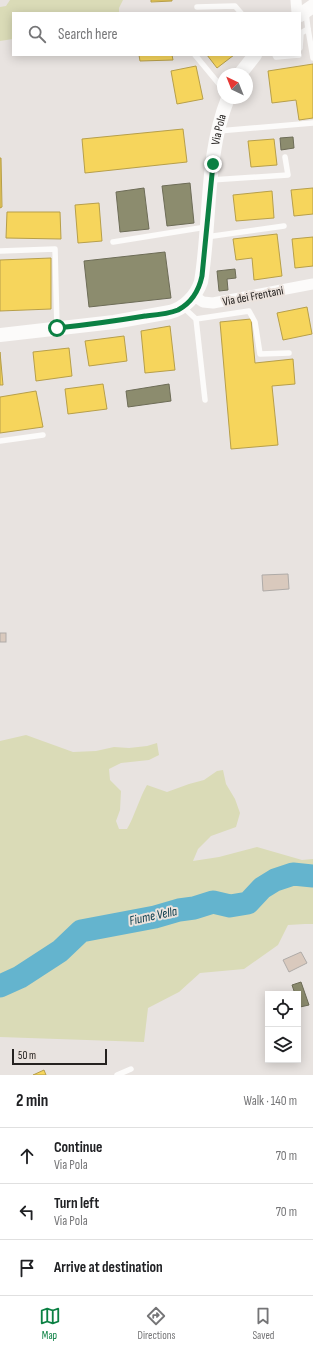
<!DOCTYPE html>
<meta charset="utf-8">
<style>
body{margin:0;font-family:"Sofia Sans Condensed",sans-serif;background:#f2f2f2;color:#202124}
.controls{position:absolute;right:12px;bottom:12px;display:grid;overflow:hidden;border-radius:0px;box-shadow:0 2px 10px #0003}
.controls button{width:36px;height:36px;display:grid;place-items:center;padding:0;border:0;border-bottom:1px solid #e0e0e0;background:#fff;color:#202124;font:20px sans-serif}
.compass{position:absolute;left:217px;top:68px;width:36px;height:36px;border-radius:50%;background:#fff;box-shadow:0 2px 10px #0003;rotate:317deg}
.scale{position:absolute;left:12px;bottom:10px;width:95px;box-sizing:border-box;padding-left:4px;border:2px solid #252220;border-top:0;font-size:11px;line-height:14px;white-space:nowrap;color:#252220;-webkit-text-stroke:3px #ebe2dc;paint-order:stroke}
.stop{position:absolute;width:12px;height:12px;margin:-9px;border:3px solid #0b8043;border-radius:50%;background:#fff}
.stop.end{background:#0b8043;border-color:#fff;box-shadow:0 1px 4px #0008}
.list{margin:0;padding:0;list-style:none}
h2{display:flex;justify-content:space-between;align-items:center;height:52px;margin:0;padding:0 16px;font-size:17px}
h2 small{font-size:13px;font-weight:400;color:#757577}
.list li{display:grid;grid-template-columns:26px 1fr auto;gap:12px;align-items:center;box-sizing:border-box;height:56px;padding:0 16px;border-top:1px solid #e0e0e0}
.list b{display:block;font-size:15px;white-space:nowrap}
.list p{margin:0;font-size:13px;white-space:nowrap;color:#757577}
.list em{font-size:13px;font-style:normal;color:#757577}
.icon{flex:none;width:22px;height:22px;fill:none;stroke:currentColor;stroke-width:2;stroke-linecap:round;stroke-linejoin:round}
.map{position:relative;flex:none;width:313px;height:1075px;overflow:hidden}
.search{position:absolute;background:#fff;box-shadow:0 2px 10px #0003;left:12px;right:12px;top:12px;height:44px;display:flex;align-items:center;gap:10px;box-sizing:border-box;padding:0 14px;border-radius:0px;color:#757577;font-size:15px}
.sheet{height:220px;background:#fff}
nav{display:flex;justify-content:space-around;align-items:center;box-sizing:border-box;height:56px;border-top:1px solid #e0e0e0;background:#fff;font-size:11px;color:#757577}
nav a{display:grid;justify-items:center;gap:2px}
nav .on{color:#0b8043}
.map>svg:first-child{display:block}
.green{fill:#dadbb7}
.homes{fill:#f6d55c;stroke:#b79f4a}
.industry{fill:#8c8c6e;stroke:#6d6c57}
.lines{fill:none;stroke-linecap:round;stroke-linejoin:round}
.river{stroke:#64b4ce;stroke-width:23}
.building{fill:#d9c9bd;stroke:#afaba8}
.service{stroke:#fcfbfa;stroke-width:5.5}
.minor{stroke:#fcfbfa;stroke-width:11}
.tertiary{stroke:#fcfbfa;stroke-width:14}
.route{stroke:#0b8043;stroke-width:5}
.labels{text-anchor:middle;stroke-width:4;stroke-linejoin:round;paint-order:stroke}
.street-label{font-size:12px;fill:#252220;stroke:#ebe2dc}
.water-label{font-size:13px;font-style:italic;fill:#023546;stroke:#ebe2dc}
</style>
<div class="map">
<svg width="313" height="1075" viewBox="0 0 313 1075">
<rect width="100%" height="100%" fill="#e8e3e0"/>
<g class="green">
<polygon points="10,0 123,0 119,8 119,13 13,13 13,39 0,41 0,7 6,6"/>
<path d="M26,735L73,752L96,751L114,747L129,748L147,746L157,743L159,755L149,760L121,763L109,769L110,780L121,791L120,810L116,821L119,829H127C135,815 139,799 147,785L167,792L189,784L204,780L217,771L223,770L226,784L235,799L240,813L236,827L211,836L198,849L193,861L219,857L257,847L302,860L313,859V924H305L288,925L278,945L244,969L200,973L179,992L148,1008L144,1042L0,1037V741Z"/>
</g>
<g class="homes">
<polygon points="151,0 172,0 172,1 151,2"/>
<polygon points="139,55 172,55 173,60 140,61"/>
<polygon points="207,55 234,55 217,68"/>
<polygon points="313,64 313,118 299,120 296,100 272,103 268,71"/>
<polygon points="196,66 203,99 177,104 171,71"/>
<polygon points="183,129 187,162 85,173 82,139"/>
<polygon points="274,139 277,165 251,167 248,141"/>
<polygon points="0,158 1,158 2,207 0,208"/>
<polygon points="313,188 313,214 294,216 291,190"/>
<polygon points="272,191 274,218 236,221 233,195"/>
<polygon points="99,203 102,241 78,243 75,205"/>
<polygon points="7,212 60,212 61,239 6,238"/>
<polygon points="277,234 282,276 254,280 252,258 236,260 233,239"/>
<polygon points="313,237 313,266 295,268 292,239"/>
<polygon points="51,258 51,309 0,311 0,260"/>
<polygon points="307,307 312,334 283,340 277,313"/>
<polygon points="251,319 255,363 293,359 295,384 272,386 278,445 231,449 220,322"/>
<polygon points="170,326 175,370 145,373 141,331"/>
<polygon points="124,336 127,361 89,366 85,341"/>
<polygon points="69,348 72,376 36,381 33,352"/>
<polygon points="0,352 3,385 0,385"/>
<polygon points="103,384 107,409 68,414 65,389"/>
<polygon points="36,391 43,427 0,433 0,397"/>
<polygon points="44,1070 46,1075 33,1075"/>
</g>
<g class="industry">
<polygon points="293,137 294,148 281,150 280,138"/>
<polygon points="190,183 194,223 167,226 162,186"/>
<polygon points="144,188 149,229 120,232 116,192"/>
<polygon points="165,252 171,298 89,307 84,261"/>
<polygon points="235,269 236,278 227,279 228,290 219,291 217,271"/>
<polygon points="169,384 171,401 128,407 126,391"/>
<polygon points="301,982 309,1005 300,1007 298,1003 298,994 295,994 292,985"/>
</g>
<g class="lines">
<polyline class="river" points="0,986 20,977 60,951 81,931 155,917 179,910 194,908 213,902 230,906 248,903 262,888 275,880 293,874 313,876"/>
</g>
<g class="building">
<polygon points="288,574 289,589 263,591 262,575"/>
<rect x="0" y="633" width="6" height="9"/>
<polygon points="301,952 307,963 289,972 283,960"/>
</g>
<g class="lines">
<g class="service">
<polyline points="197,7 235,6 241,13"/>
<polyline points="306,13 308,29 313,58"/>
<polyline points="300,48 301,33 308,29"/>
<polyline points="195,55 219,84 223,86"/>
<polyline points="275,55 276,57 299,55"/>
<polyline points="218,131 313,123"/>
<polyline points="211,180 288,175 285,157"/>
<polyline points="206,237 284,226"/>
<polyline points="113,242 206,227"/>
<polyline points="0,251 55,249 57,328"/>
<polyline points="183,307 196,319 205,400"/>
<polyline points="196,319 249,311 255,322 260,354 289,353"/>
<polyline points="0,441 43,435"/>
<polyline points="117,1075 131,1069"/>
</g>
<g class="minor">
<polyline points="296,0 297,13"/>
<polyline points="194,296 203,302 213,303 313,284"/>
</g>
<g class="tertiary">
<polyline points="300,15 313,6"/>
<polyline points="240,74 255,55"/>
<path id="s1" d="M0,335L114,322L170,312C185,308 196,296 201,282C211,221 205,156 228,98"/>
</g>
</g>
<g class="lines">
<path class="route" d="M57,328C86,325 115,321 145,316C155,315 168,314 178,310C191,303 199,290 202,276L213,164"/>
</g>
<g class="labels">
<g class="street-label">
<text dy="4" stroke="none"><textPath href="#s1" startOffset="370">Via Pola</textPath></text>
<text transform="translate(253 296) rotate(-11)" y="4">Via dei Frentani</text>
</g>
<g class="water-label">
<text transform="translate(153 915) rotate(-12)" y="5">Fiume Vella</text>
</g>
</g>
</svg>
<div class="controls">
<button><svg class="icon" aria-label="locate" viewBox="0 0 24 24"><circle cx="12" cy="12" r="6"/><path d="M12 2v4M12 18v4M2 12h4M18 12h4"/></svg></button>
<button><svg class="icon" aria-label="layers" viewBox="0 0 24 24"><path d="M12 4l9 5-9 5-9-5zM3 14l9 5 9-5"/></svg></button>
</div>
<svg class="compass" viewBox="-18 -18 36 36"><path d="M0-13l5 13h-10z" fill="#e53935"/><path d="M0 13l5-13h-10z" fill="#757577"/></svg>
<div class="scale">50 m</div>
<div class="stop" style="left:57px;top:328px"></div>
<div class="stop end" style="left:213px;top:164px"></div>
<div class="search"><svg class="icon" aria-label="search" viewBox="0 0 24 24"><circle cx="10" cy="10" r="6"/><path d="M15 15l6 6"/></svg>Search here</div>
</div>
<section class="sheet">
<h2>2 min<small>Walk · 140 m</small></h2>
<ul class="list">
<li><svg class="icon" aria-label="ahead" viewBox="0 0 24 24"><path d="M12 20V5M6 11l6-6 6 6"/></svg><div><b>Continue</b><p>Via Pola</p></div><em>70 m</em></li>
<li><svg class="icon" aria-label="left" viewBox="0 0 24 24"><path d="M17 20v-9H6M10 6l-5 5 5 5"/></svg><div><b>Turn left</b><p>Via Pola</p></div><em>70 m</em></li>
<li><svg class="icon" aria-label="arrive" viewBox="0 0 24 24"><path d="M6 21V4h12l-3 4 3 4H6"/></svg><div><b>Arrive at destination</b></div></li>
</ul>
</section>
<nav>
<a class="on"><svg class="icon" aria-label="map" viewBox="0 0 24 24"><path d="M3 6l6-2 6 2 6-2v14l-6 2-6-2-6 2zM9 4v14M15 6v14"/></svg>Map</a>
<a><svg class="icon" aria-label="directions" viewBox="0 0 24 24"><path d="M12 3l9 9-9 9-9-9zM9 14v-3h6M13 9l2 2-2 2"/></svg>Directions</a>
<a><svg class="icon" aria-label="saved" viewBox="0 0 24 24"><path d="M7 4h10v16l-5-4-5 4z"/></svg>Saved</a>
</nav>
